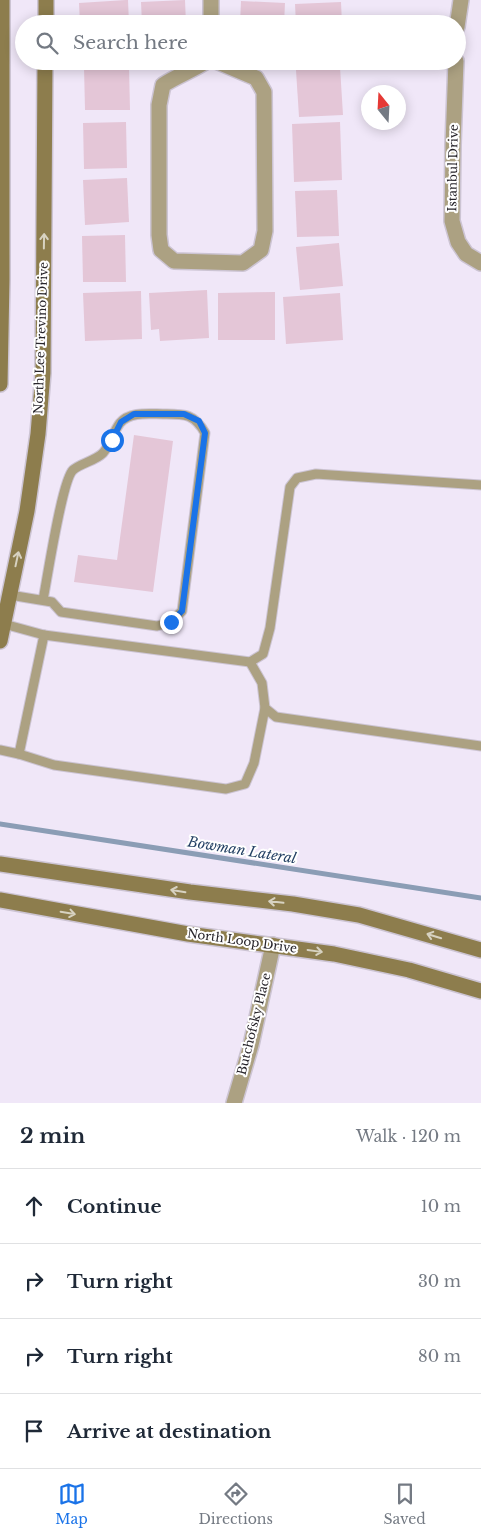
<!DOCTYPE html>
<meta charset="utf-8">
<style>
body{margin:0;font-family:"Libre Baskerville",serif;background:#f2f2f3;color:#1f2937}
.compass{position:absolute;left:361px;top:85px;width:45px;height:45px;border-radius:50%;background:#fff;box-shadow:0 2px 12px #0003;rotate:342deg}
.stop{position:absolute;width:15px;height:15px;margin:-11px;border:4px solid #1a73e8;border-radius:50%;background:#fff}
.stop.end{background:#1a73e8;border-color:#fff;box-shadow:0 1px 5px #0008}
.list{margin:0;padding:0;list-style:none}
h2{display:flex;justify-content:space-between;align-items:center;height:65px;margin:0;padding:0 20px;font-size:21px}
h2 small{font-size:16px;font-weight:400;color:#747a83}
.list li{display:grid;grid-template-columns:32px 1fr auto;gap:15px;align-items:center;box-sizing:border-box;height:75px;padding:0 20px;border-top:1px solid #e0e1e3}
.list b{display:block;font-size:19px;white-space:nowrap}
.list em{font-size:16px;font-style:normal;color:#747a83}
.icon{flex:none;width:28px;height:28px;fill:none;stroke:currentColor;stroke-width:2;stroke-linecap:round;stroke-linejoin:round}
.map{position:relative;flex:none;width:481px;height:1103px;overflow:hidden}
.search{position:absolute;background:#fff;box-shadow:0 2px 12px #0003;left:15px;right:15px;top:15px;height:55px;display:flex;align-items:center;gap:12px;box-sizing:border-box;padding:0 18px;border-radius:28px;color:#747a83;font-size:19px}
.sheet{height:365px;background:#fff}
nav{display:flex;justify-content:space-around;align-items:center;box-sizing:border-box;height:70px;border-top:1px solid #e0e1e3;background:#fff;font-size:14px;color:#747a83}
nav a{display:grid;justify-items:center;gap:2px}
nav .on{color:#1a73e8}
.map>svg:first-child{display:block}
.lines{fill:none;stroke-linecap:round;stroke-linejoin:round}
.stream{stroke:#8b9db5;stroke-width:5}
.building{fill:#e4c6d7}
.lane-casing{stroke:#ccc4d3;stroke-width:11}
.street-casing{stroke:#ccc4d3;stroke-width:18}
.secondary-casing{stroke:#ccc4d3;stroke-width:18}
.lane{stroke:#aca182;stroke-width:9}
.street{stroke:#aca182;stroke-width:15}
.secondary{stroke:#8d7d4d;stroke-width:15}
.oneway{stroke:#d7d2c1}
.route{stroke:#1a73e8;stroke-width:6}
.labels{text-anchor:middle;stroke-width:4;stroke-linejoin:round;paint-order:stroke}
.street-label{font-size:12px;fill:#27242a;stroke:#fff}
.water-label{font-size:14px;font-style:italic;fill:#244164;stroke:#fff}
</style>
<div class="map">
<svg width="481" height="1103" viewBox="0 0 481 1103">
<rect width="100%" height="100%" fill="#f0e7f8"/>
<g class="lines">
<polyline class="stream" points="0,824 481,898"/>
</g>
<g class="building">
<polygon points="126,0 128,0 129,24 80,24 79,3"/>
<polygon points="185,0 186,24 142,24 141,2"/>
<polygon points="241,1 285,3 284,24 240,24"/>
<polygon points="341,2 342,24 296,24 295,4"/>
<polygon points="129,66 130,110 85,110 84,67"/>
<polygon points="340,67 343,115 299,117 296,70"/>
<polygon points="126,122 127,168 84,169 83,123"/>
<polygon points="340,122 342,180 294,182 292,124"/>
<polygon points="127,178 129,222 85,225 83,180"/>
<polygon points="337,190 339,236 297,237 295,191"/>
<polygon points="125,235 126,282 83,282 82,236"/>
<polygon points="339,243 343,286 300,290 296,247"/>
<polygon points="207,290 209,338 160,341 159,329 151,330 149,293"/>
<polygon points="141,291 142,339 85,341 83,293"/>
<polygon points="275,292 275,340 218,340 218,293"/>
<polygon points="340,293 343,340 286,344 283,297"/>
<polygon points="134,435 173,441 153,592 74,582 78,555 117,560"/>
</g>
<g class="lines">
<defs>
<g id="lane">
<path d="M10,595L52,602L61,612L157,626L171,622L182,611L205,433C194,413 184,414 163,414C150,414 130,411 120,423C113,432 111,444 103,453C95,461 81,463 73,470C62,480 47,580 43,600"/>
<polyline points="4,624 44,635 250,662 263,654 270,628 290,487 297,478 316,474 481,485"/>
<polyline points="250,662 262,683 265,708 276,717 481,746"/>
<polyline points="0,750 19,754 44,635"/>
<polyline points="19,754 54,765 226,789 245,784 254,763 265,708"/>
</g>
<g id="street">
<polyline points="211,24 211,0"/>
<polyline points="457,27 461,0"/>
<path d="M207,61C193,70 177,76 163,85L159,105V235L161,250L174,261L243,263L261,250L265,231L264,92L256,78L216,61"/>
<polyline points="456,61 453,145 452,221 458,242 466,254 481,263"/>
<polyline points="234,1103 251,1045 273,945"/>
</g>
<g id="secondary">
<polyline points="46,24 46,0"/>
<polyline points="0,384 2,280 2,0"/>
<polyline points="0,641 27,511 38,434 43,373 45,61"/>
<polyline points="0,864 190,892 293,904 359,915 481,950"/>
<polyline points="0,900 188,934 334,954 409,970 481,991"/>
</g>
</defs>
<use href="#lane" class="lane-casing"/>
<use href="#street" class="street-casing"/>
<use href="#secondary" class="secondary-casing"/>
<use href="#lane" class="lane"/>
<use href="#street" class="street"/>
<use href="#secondary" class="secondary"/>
</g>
<defs><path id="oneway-shaft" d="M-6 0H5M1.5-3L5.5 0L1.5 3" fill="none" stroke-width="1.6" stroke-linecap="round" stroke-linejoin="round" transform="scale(1.25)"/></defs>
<g class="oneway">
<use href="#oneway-shaft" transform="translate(44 241) rotate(-89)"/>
<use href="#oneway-shaft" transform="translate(17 559) rotate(-78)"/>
<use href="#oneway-shaft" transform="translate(178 891) rotate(-171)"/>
<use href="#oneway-shaft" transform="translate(276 902) rotate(-174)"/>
<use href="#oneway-shaft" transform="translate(68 913) rotate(10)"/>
<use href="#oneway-shaft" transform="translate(434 936) rotate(-163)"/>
<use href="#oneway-shaft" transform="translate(315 951) rotate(8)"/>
</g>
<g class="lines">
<polyline class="route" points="112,440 121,422 134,414 184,414 199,421 205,433 182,611 171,622"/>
</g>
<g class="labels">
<g class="street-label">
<text transform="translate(453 168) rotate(-89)" y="4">Istanbul Drive</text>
<text transform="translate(41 338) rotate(-88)" y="4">North Lee Trevino Drive</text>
<text transform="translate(242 941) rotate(8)" y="4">North Loop Drive</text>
<text transform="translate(254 1024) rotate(-76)" y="4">Butchofsky Place</text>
</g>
<g class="water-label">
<text transform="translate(242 850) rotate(9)" y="5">Bowman Lateral</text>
</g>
</g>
</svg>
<svg class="compass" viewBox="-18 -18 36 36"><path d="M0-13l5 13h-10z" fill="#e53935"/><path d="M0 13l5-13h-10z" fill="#747a83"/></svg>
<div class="stop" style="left:112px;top:440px"></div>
<div class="stop end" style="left:171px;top:622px"></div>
<div class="search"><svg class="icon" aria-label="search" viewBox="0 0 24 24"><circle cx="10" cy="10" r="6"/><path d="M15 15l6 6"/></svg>Search here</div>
</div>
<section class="sheet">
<h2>2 min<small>Walk · 120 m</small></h2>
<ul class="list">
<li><svg class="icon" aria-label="ahead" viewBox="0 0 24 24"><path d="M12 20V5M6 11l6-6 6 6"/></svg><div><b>Continue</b></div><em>10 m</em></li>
<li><svg class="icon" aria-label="right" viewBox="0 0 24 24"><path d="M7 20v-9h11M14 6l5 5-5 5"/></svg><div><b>Turn right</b></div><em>30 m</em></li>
<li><svg class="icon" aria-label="right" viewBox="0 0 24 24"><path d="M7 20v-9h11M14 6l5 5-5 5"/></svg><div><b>Turn right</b></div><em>80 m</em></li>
<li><svg class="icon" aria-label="arrive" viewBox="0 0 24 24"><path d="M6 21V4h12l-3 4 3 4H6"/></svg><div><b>Arrive at destination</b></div></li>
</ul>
</section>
<nav>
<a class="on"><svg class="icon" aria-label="map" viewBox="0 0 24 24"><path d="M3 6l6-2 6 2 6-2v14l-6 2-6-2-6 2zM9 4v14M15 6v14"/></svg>Map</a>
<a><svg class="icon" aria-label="directions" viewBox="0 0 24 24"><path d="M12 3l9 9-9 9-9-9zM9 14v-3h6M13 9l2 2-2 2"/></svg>Directions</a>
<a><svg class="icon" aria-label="saved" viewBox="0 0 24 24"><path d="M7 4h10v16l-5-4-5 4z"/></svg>Saved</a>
</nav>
